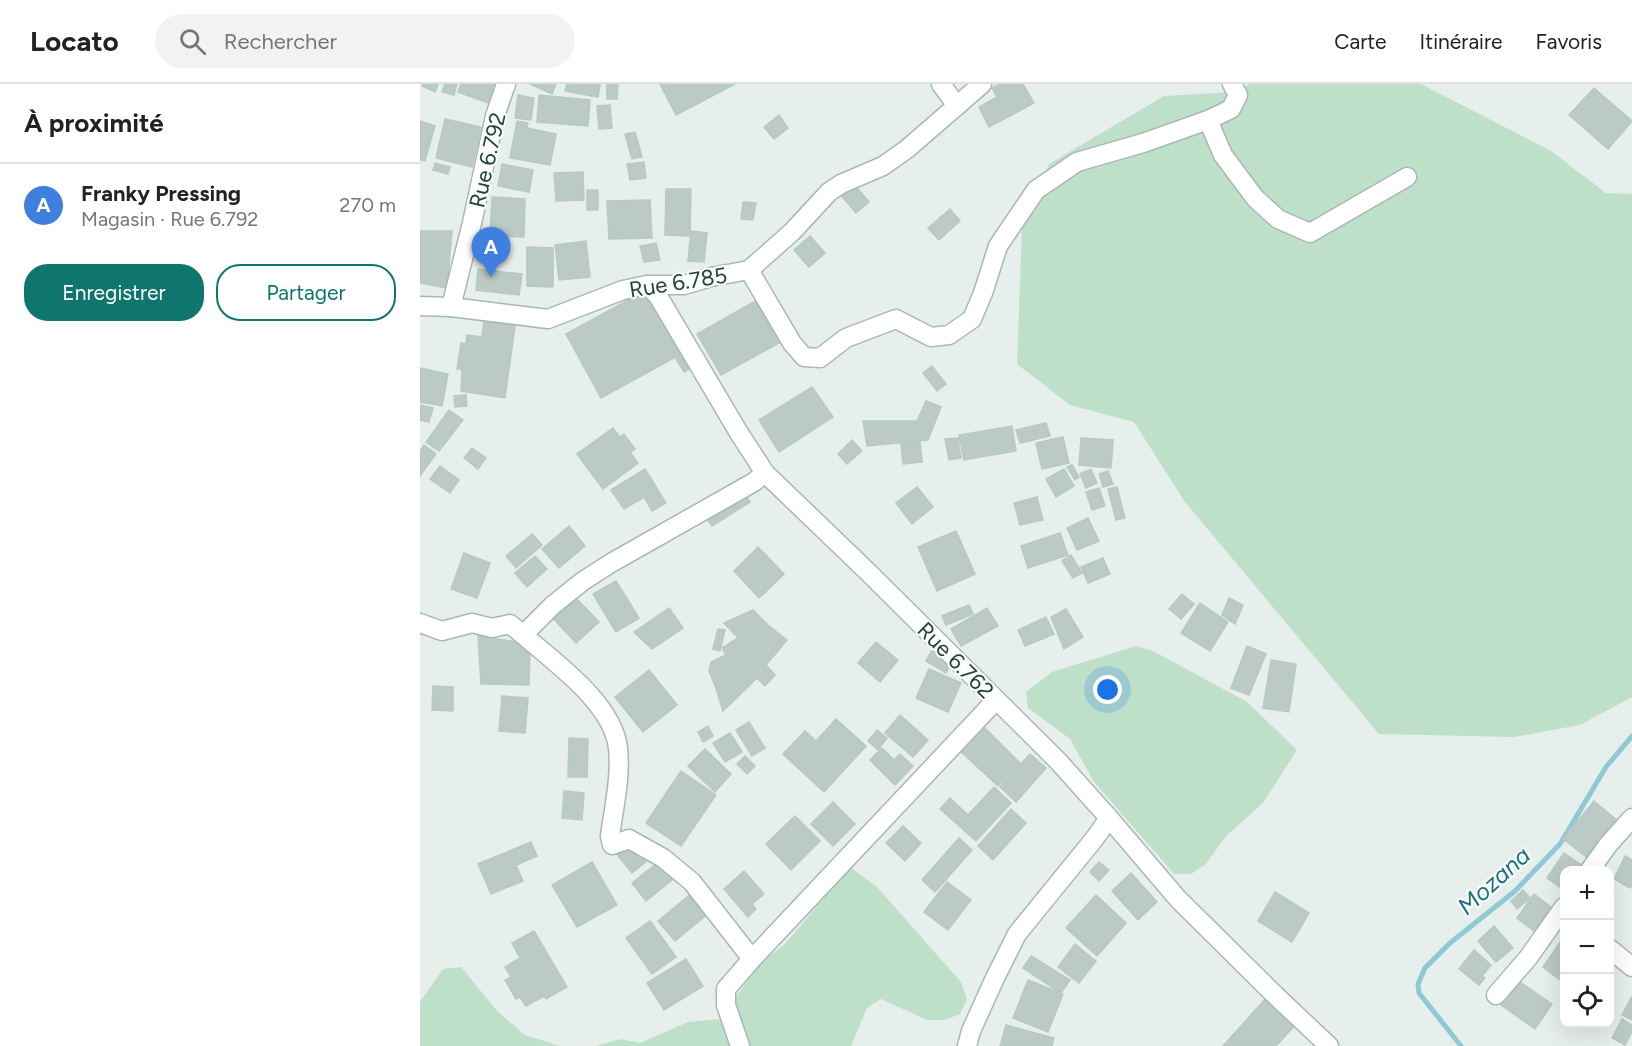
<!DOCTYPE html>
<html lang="fr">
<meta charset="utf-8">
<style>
body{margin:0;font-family:Figtree,sans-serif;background:#f2f2f2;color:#222}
.controls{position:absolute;right:18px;bottom:18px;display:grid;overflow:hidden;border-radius:12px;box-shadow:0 6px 24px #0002}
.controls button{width:54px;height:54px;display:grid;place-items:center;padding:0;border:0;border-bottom:2px solid #e0e0e0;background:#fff;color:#222;font:30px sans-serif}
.you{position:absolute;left:688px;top:606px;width:21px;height:21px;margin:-15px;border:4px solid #fff;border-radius:50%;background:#1a73e8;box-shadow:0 0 0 9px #1a73e833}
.badge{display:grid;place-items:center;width:39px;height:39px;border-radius:50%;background:#0f766e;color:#fff;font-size:20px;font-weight:700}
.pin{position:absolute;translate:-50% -50px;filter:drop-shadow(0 2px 3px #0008)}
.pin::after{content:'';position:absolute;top:32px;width:21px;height:18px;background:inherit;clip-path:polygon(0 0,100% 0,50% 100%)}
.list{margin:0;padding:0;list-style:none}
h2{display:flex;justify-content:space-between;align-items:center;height:78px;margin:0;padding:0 24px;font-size:26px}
h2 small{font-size:20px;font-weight:400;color:#767676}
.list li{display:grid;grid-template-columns:39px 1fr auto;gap:18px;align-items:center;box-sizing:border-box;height:84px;padding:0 24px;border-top:2px solid #e0e0e0}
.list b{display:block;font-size:22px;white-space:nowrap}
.list p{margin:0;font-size:20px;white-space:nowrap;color:#767676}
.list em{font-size:20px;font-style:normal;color:#767676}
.actions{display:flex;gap:12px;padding:18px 24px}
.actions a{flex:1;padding:14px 0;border:2px solid #0f766e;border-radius:24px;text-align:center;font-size:21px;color:#0f766e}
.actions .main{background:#0f766e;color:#fff}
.icon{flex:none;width:33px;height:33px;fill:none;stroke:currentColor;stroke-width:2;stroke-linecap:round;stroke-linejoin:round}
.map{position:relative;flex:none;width:1212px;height:962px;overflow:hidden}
header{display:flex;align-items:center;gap:36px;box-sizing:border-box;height:84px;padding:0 30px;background:#fff;border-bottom:2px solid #e0e0e0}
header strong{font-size:28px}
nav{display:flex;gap:33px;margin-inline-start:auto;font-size:21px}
.search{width:420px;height:54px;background:#f2f2f2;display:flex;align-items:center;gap:15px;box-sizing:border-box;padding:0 21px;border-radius:33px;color:#767676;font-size:22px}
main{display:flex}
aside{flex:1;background:#fff}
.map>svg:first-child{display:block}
.green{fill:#bfe0c8}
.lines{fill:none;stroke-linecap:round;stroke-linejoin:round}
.stream{stroke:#8ec9d4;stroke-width:5}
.building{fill:#bbcac4;stroke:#b8c9c2;stroke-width:1.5}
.minor-casing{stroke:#a8b8b2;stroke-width:21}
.minor{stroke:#fff;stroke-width:18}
.labels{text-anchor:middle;stroke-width:4.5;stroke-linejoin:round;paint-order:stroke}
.street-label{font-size:22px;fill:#24423a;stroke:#f7fbf9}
.water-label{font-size:24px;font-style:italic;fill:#1c6f80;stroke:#f7fbf9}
</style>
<header>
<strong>Locato</strong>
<div class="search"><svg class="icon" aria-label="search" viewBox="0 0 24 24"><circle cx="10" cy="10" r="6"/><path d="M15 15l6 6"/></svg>Rechercher</div>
<nav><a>Carte</a><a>Itinéraire</a><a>Favoris</a></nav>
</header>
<main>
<aside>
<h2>À proximité<small></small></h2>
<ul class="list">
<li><span class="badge" style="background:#3f7fe0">A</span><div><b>Franky Pressing</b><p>Magasin · Rue 6.792</p></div><em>270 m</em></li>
</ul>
<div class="actions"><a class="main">Enregistrer</a><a>Partager</a></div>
</aside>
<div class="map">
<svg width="1212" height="962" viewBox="0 0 1212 962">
<rect width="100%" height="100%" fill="#e6efeb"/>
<g class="green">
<polygon points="830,0 1001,0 1131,67 1186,109 1212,110 1212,613 1160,641 1094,653 959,650 765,418 714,338 650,321 597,280 602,142 629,80 744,12 812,8"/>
<polygon points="716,562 733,567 827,618 877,666 843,719 806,752 786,780 771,790 754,790 674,698 650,655 608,624 606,608 632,588"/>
<polygon points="430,783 457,803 541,898 547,915 540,930 525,936 507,936 461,915 447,924 431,962 175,962 201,955 220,959 268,938 301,935 339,880 365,860"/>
<polygon points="41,883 78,928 105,951 140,962 0,962 0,918 23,885"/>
</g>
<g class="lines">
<polyline class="stream" points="1041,962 999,909 998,900 1005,884 1030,859 1095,807 1140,760 1186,683 1212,652"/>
</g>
<g class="building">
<polygon points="3,0 18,0 15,8 2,2"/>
<polygon points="25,0 37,0 34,11 22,8"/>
<polygon points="41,0 81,0 74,21 38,8"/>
<polygon points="110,0 136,0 132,10"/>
<polygon points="147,0 180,0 178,13 145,7"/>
<polygon points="187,0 198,0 197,15 187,15"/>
<polygon points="240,0 315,0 256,31"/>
<polygon points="579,0 603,0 614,19 569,43 559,23 577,13 572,4"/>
<polygon points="1174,4 1212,37 1188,65 1149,31"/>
<polygon points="98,11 114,14 111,36 95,34"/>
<polygon points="119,11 170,16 168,42 117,38"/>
<polygon points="190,21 192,44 179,45 177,22"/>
<polygon points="359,31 368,44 354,55 344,43"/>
<polygon points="25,35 61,43 52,83 16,74"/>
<polygon points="0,37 15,42 5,77 0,76"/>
<polygon points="97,37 108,39 107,44 136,50 130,81 90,74"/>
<polygon points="215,48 222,73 212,75 205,50"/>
<polygon points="224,78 226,94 210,96 207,80"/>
<polygon points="15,79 30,83 28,90 13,86"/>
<polygon points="82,80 113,86 109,108 78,102"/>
<polygon points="163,88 164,116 136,117 134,89"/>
<polygon points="432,98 449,118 436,129 419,109"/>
<polygon points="246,105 271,105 270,152 245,151"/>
<rect x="167" y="106" width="11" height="20"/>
<polygon points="72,113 105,115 104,153 70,152"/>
<polygon points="230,116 232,154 189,155 187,117"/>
<polygon points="323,118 336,119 333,136 321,135"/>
<polygon points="530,125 540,137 519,156 508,144"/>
<polygon points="0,147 32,147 27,204 0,199"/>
<polygon points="271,147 287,149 284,178 268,177"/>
<polygon points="390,152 405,169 389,183 374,166"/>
<polygon points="166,157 170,193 139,196 135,161"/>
<polygon points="236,159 240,176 224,178 220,162"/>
<polygon points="107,163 133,164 133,203 107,202"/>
<polygon points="58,185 102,190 99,211 56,206"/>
<polygon points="228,205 263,269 181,314 146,250"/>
<polygon points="344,212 368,254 301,291 277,250"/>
<polygon points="64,237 95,242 85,314 41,307 42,285 37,285 41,259 46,260 47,251 62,253"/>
<polygon points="266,269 274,282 264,288 256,275"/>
<polygon points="512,282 526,300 517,307 503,289"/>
<polygon points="0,284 28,290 22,322 0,318"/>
<polygon points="392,303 413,333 359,368 339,336"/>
<polygon points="46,311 47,322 35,323 34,312"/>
<polygon points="506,317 521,323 508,356 447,362 443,337 497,337"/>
<polygon points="0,321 13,324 9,338 0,336"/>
<polygon points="29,326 43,336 19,367 6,358"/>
<polygon points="626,339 630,352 600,359 596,346"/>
<polygon points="592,342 596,367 544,376 539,351"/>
<polygon points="193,344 200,353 204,350 215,365 210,368 218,379 183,405 157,370"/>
<polygon points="643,353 649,379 622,385 616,359"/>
<polygon points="538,354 541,374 529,376 525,355"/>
<polygon points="661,354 693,356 691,384 659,381"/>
<polygon points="432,356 442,367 427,380 418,370"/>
<polygon points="500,357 502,378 483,380 481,360"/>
<polygon points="4,361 16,370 0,392 0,367"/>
<polygon points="52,364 66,374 58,385 44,374"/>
<polygon points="652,381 659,393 655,396 647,383"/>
<polygon points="20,382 39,396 30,409 10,395"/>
<polygon points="225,385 246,419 232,427 224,413 204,425 191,406"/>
<polygon points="644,385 654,402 636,413 626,395"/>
<polygon points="671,385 677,399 666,404 660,390"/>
<polygon points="688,387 693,400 683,403 679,390"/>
<polygon points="497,403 513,423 492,440 476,419"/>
<polygon points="697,403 705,434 696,436 688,405"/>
<polygon points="679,404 685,422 672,426 666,408"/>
<polygon points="323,407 330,418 292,442 285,431"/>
<polygon points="617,413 623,436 600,441 594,419"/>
<polygon points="668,434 679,457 657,466 647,444"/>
<polygon points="149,442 165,462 139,484 122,465"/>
<polygon points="536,447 555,490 517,507 498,463"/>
<polygon points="640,449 648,471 608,484 601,462"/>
<polygon points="112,450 122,461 96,484 86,472"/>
<polygon points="338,463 364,490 339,514 314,487"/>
<polygon points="44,469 70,479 57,514 31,505"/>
<polygon points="651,471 662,489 653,494 642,477"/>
<polygon points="115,472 127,485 107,503 95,489"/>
<polygon points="683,474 690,490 668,499 661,483"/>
<polygon points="196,497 219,534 196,548 173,510"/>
<polygon points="152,510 179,538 156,559 130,531"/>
<polygon points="762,510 774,520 761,535 749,525"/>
<polygon points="809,514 823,521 815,540 802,531"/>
<polygon points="780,519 808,538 790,567 761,549"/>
<polygon points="549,521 553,530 526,541 522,532"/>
<polygon points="249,524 263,544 232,565 214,548"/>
<polygon points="567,524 578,542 541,562 531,545"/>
<polygon points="646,525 663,553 644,565 631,533"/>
<polygon points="333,526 348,541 367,556 346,581 355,591 345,602 337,594 303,627 296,604 289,587 291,578 306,571 302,564 318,554 304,539"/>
<polygon points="626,533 634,550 605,562 598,546"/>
<polygon points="298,545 305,546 300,567 293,565"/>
<polygon points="58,552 110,560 109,601 61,600"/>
<polygon points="456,558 478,576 460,598 438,579"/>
<polygon points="827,562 846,570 829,611 811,604"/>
<polygon points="512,566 533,577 526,589 506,577"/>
<polygon points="851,576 876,580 869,628 843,624"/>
<polygon points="509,585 541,599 528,628 496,614"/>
<polygon points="229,586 257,621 223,648 195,613"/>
<polygon points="13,602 33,603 33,627 12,626"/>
<polygon points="82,612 108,614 105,649 79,647"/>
<polygon points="480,631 508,656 493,673 465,649"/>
<polygon points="416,635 446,662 404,708 363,670 385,647 396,657"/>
<polygon points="329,638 345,664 332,672 316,646"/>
<polygon points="561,640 600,679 578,702 537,664"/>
<polygon points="288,642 293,652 283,658 278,648"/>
<polygon points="457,646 467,654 458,666 448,657"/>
<polygon points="310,649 322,668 305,678 293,659"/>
<polygon points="149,654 168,655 167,693 148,693"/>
<polygon points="462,664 474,676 480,670 493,682 475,701 450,676"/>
<polygon points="285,665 311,690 295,708 268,682"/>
<polygon points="610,670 626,684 596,718 580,703"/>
<polygon points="325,672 335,682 327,690 317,680"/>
<polygon points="261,687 296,711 261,762 226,739"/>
<polygon points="574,703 591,719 556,757 520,725 530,714 548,731"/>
<polygon points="144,707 164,709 162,736 142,734"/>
<polygon points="1174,717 1199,738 1169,775 1143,755"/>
<polygon points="413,718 435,740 413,762 391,740"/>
<polygon points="591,725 606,739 573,776 558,762"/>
<polygon points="375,732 400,757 371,786 346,760"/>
<polygon points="483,742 501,759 485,777 466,759"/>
<polygon points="539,754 552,766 515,808 502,796"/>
<polygon points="211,757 227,777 212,789 196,769"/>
<polygon points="111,758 117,772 96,781 103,797 71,810 58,780"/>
<polygon points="1144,769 1167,785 1167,786 1144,786 1144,806 1127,794"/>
<polygon points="1205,772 1212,776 1212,801 1210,804 1194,795"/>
<polygon points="242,775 256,793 226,817 212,799"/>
<polygon points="172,778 197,821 157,843 132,801"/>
<polygon points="679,778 689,786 679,797 670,788"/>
<polygon points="324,787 344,810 332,820 336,825 328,833 304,805"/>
<polygon points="711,789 737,818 718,836 692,807"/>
<polygon points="527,798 551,816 528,846 504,828"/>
<polygon points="1103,806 1110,814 1097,825 1091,817"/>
<polygon points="855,808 889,829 872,858 838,837"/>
<polygon points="272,809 289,829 255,857 238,837"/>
<polygon points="1114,810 1136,827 1119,851 1097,834"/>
<polygon points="676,811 706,839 677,872 646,844"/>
<polygon points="230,837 256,873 232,890 206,854"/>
<polygon points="1074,842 1093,864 1076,878 1058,857"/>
<polygon points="114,847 147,903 126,915 124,912 106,922 100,913 96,915 85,896 91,893 85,883 100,874 92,859"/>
<polygon points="1143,854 1144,855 1144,896 1143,898 1123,883"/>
<polygon points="655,860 676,877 659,899 638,883"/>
<polygon points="1054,866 1071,881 1062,892 1065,894 1059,901 1039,885"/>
<polygon points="611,872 650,896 641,909 603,884"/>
<polygon points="266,875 283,902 244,926 227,899"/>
<polygon points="1094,894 1132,920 1115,945 1077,918"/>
<polygon points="608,896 643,910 628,948 593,934"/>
<polygon points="848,912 877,939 856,962 803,962"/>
<polygon points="1212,912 1212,936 1202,931"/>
<polygon points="1202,935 1212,941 1212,948 1205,961 1192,954"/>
<polygon points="586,941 634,954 632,962 580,962"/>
</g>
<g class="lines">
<defs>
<g id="minor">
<polyline points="521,0 537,22"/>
<polyline points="788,36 803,71 835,114 858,135 890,149 987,93"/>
<polyline points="329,186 372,259 384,273 400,274 426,254 476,235 511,253 529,251 552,235 563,209 578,162 616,106 657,78 723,59 788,36 811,25 818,11 812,0"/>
<polyline points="227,201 238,212 319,349 345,389 449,489 638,677 689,734 675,754 597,850 575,894 551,947 547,962"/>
<polyline points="0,222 31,223 128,235 203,206 227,201 264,201 291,193 329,186 372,148 409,108 421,100 463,82 487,65 562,0"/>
<polyline points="31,223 52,139 75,32 86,0"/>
<polyline points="0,539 22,547 52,539 72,544 90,540 102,550 108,546 133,521 163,497 191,479 334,398 345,389"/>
<path d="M102,550C134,578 193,619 198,664C201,693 194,723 190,752L192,761L209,755L243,774L272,798L332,875"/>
<polyline points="689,734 758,815 855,911 909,962"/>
<polyline points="1170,786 1188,761 1212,734"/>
<polyline points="1190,865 1212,883"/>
<polyline points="1076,911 1108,874 1144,823"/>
<polyline points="320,962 306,921 306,905 332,875 576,616"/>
</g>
</defs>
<use href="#minor" class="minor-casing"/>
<use href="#minor" class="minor"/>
</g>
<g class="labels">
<g class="street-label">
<text transform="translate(67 76) rotate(-77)" y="8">Rue 6.792</text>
<text transform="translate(258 198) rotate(-9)" y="8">Rue 6.785</text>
<text transform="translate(536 576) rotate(45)" y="8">Rue 6.762</text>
</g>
<g class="water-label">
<text transform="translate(1074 797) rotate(-42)" y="8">Mozana</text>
</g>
</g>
</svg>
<div class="controls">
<button>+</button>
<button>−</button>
<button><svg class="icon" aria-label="locate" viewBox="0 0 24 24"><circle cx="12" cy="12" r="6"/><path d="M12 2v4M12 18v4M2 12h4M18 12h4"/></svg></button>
</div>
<div class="you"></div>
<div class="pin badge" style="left:71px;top:193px;background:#3f7fe0">A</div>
</div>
</main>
